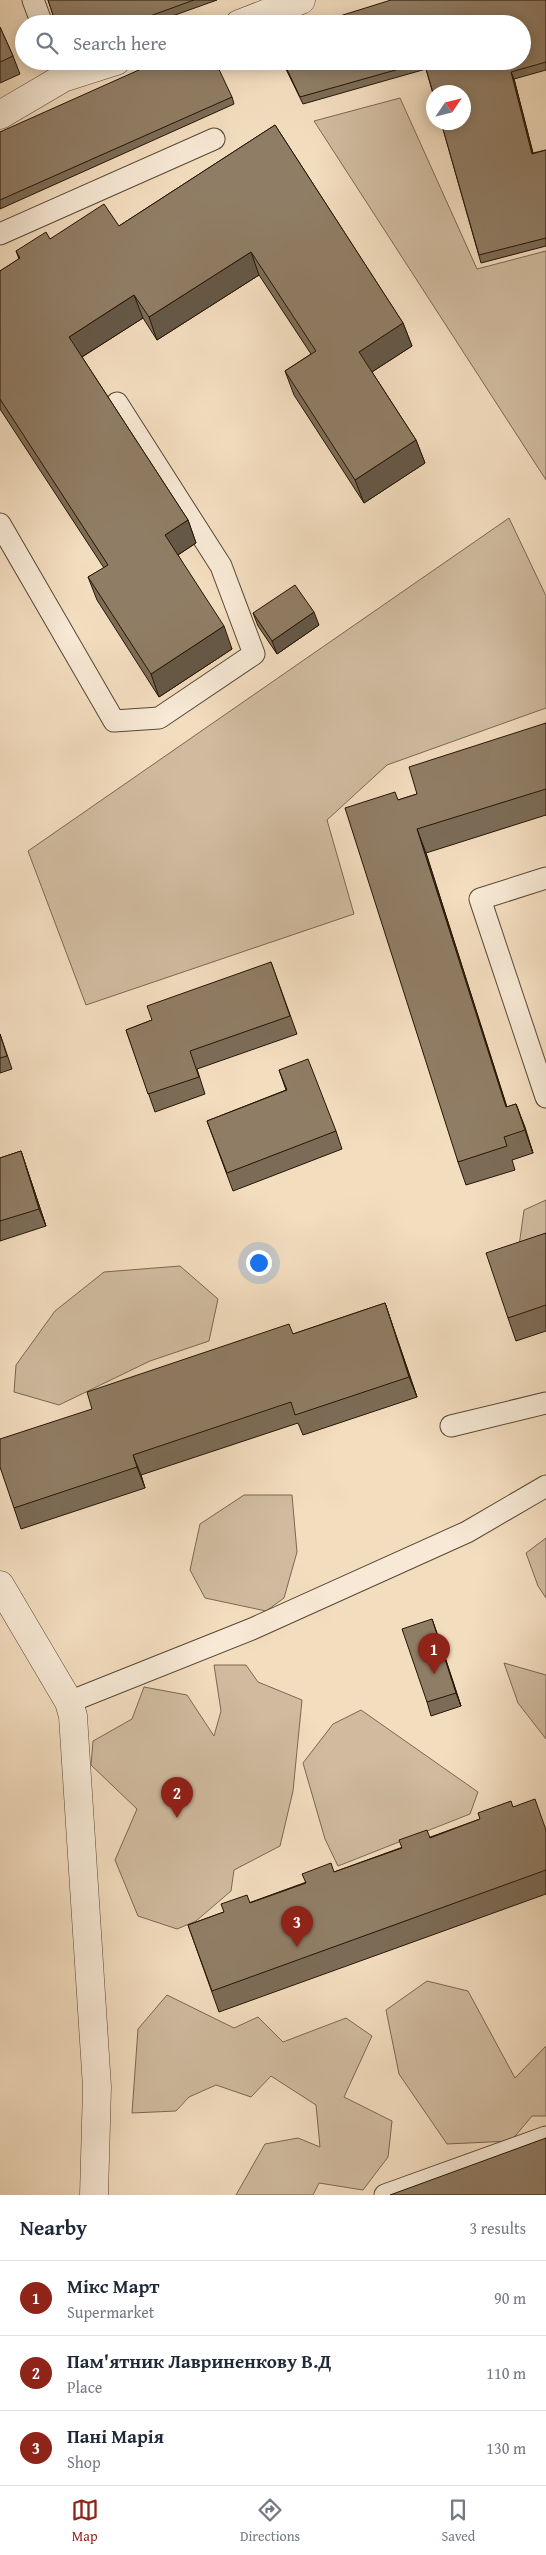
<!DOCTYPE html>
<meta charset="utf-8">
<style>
body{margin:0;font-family:"Gentium Book Plus",serif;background:#f2f2f3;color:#1f2937}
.compass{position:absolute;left:426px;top:85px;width:45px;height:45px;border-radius:50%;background:#fff;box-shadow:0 2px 12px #0003;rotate:55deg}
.you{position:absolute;left:258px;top:1262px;width:18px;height:18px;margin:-12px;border:4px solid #fff;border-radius:50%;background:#1a73e8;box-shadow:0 0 0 8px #1a73e833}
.badge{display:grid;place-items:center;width:32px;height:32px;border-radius:50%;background:#8f2418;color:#fff;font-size:16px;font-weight:700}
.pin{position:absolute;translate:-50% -41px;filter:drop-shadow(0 1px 2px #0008)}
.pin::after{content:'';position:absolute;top:26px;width:18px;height:15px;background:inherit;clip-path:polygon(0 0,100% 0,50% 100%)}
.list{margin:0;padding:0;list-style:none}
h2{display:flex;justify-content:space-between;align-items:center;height:65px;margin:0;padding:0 20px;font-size:21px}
h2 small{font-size:16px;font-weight:400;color:#747a83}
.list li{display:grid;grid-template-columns:32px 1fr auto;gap:15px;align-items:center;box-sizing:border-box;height:75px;padding:0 20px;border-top:1px solid #e0e1e3}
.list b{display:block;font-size:19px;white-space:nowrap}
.list p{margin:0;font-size:16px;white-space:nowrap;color:#747a83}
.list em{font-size:16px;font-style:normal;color:#747a83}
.icon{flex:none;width:28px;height:28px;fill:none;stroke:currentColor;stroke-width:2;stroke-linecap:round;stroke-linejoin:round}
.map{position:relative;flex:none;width:546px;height:2195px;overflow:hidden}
.search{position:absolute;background:#fff;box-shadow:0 2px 12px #0003;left:15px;right:15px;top:15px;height:55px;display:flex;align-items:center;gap:12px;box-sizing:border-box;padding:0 18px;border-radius:28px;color:#747a83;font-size:19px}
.sheet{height:290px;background:#fff}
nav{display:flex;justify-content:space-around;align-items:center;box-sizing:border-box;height:70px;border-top:1px solid #e0e1e3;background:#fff;font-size:14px;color:#747a83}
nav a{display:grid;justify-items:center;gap:2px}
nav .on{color:#8f2418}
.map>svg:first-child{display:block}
.green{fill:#d0bb9f;stroke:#7a6852}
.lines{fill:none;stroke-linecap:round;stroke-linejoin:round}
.lane-casing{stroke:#584733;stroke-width:23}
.street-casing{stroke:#584733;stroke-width:29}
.lane{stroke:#f7e9d5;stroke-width:21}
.street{stroke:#f7e9d5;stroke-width:28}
.wall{fill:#7c6c57;stroke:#251504}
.shaded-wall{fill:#655847;stroke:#251504}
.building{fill:#907d65;stroke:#251504}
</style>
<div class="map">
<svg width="546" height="2195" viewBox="0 0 546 2195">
<rect width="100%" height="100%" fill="#f3ddbf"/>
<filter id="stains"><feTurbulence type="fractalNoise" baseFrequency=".004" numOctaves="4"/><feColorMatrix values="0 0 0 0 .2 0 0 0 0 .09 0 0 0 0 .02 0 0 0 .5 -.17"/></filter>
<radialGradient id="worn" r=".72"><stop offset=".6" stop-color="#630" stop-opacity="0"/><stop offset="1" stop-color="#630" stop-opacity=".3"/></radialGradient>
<g class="green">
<polygon points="400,98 477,269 546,251 546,480 314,121"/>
<polygon points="509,518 546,596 546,708 387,765 327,820 354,914 86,1005 28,851"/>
<polygon points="546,1200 546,1247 519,1246 524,1210"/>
<polygon points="180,1266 218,1299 209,1341 150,1361 59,1405 14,1392 16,1365 55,1311 104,1272"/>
<polygon points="244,1495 292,1495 297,1552 284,1598 266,1611 205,1598 190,1570 200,1524"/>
<polygon points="546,1538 546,1598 538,1586 526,1553"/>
<polygon points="504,1663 546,1675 546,1739 518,1703"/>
<polygon points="214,1665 246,1665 258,1682 302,1700 293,1791 280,1846 234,1870 231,1891 196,1921 177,1929 138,1916 115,1860 137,1809 91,1765 93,1741 132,1719 144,1687 187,1695 214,1736 221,1711"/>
<polygon points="361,1710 478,1792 470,1814 338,1866 325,1839 303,1763 333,1724"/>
<polygon points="427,1981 468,1991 515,2078 546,2046 546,2116 532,2116 511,2141 447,2144 399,2074 386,2010"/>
<polygon points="167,1995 234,2028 258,2017 283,2042 346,2018 372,2036 344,2097 392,2121 388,2157 363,2190 319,2183 313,2195 236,2195 265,2144 298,2138 320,2147 316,2105 271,2076 251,2097 216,2085 189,2097 176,2111 132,2113 138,2029"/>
</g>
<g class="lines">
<defs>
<g id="lane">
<polyline points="33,0 42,24"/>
<polyline points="0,234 214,139"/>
<polyline points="0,524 114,721 159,718 254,654 221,566 117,403"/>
<polyline points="546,878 480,899 546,1097"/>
<polyline points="451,1426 546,1403"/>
<polyline points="69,1702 252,1629 467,1532 546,1486"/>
<polyline points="385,2195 546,2137"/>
</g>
<g id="street">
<polyline points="239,24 301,0"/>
<polyline points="0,115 63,78 116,61"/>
<polyline points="0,1585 69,1702 73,1716 97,2087 94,2195"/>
</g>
</defs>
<use href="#lane" class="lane-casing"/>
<use href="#street" class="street-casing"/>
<use href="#lane" class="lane"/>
<use href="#street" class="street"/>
</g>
<g class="wall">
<polygon points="48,0 217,0 150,24 56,24"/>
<polygon points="546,0 546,70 514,79 533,153 546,150 546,246 481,263 426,69 303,104 282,61 522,61"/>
<polygon points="0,27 13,56 20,74 0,83"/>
<polygon points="232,97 234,104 0,209 0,132"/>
<polygon points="275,125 403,323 412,346 372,372 416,440 425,463 364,503 294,395 285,371 311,354 259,275 157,340 143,318 82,357 188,520 196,543 178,555 232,649 159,697 97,600 88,577 104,568 0,409 0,271 19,259 16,251 50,239 119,226"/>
<polygon points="253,613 319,625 277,654 258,626"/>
<polygon points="546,723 546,815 426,853 507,1107 516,1104 533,1153 512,1160 515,1170 466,1185 458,1162 398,800 417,794"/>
<polygon points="271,962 297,1034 197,1069 205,1094 155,1112 126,1030 152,1020"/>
<polygon points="0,1034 12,1069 0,1073"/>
<polygon points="279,1070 336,1131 342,1149 233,1191 207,1121 286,1090"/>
<polygon points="21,1151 46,1226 0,1241 0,1158"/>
<polygon points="546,1233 546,1331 516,1341 508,1318"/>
<polygon points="385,1303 417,1397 303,1435 298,1423 141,1475 145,1488 21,1529 14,1508 92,1409 293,1334"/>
<polygon points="437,1633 461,1706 431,1716 427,1702"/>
<polygon points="513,1807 546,1830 546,1894 219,2012 188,1925"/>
</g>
<g class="shaded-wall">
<polygon points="511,72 514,79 535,161 532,154"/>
<polygon points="251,252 259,275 157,340 149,317"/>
<polygon points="134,295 143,318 77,360 69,337"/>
<polygon points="403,323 412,346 367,375 359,352"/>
<polygon points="416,440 425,463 364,503 355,480"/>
<polygon points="188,520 196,543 173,558 165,535"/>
<polygon points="314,612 319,625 277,654 272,641"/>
<polygon points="224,626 232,649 159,697 151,674"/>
<polygon points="417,829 426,853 514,1130 506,1107"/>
<polygon points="516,1104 525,1127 533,1153 525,1130"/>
<polygon points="21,1151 46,1226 39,1209"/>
<polygon points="385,1303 392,1324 417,1397 409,1377"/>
<polygon points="133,1455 141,1475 145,1488 137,1467"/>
<polygon points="432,1619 437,1633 461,1706 456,1693"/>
</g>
<g class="building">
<polygon points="48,0 194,0 128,24 56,24"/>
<polygon points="391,0 546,0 546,62 511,72 532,154 546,150 546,238 479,255 441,122 464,122 464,92 434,92 434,96 424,62 300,97 283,61 522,61 522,24 314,24"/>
<polygon points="0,27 13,56 0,62"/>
<polygon points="159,61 215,61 232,97 0,200 0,132"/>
<polygon points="275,125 403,323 359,352 416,440 355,480 285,371 316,351 251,252 149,317 134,295 69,337 188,520 165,535 224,626 151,674 88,577 108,565 0,399 0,271 20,258 16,251 46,232 50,239 104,204 119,226"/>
<polygon points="295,585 314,612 272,641 253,613"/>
<polygon points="546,723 546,789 417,829 506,1107 516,1104 525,1130 504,1137 507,1146 458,1162 345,808 395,792 398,800 417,794 409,767"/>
<polygon points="271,962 290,1016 190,1051 199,1077 148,1094 126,1030 152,1020 147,1006"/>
<polygon points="0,1034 7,1056 0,1058"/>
<polygon points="308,1059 336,1131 227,1173 207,1121 287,1090 279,1070"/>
<polygon points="21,1151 39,1209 0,1221 0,1158"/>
<polygon points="546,1233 546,1305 508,1318 486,1253"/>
<polygon points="385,1303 409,1377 295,1415 291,1402 133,1455 137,1467 14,1508 0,1467 0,1439 92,1409 87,1392 289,1324 293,1334"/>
<polygon points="432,1619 456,1693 427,1702 402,1629"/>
<polygon points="535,1799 546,1830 546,1870 212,1991 188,1925 224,1912 221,1904 247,1895 250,1903 306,1883 302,1874 331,1863 334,1872 402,1848 399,1840 427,1830 430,1838 480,1819 478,1813 511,1801 513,1807"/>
<polygon points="546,2138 546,2195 390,2195"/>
</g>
<rect width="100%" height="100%" filter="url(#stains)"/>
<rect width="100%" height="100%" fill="url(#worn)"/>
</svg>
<svg class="compass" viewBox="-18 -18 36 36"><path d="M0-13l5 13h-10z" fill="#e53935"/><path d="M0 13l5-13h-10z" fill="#747a83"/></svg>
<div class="you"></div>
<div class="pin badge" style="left:434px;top:1674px">1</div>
<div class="pin badge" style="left:177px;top:1818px">2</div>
<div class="pin badge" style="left:297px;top:1947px">3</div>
<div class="search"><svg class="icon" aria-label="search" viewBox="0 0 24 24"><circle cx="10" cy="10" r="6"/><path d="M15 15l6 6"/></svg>Search here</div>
</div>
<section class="sheet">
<h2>Nearby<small>3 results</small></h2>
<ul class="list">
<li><span class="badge">1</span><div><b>Мікс Март</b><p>Supermarket</p></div><em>90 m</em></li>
<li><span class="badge">2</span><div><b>Пам'ятник Лавриненкову В.Д</b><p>Place</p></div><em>110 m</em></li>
<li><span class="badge">3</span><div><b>Панi Марiя</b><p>Shop</p></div><em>130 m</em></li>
</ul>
</section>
<nav>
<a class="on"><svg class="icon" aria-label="map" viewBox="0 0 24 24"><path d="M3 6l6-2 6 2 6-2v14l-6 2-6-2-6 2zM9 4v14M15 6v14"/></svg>Map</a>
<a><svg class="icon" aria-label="directions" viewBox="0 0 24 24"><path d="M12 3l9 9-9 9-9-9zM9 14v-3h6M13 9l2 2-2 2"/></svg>Directions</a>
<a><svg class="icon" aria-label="saved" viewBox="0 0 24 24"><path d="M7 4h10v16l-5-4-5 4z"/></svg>Saved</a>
</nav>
